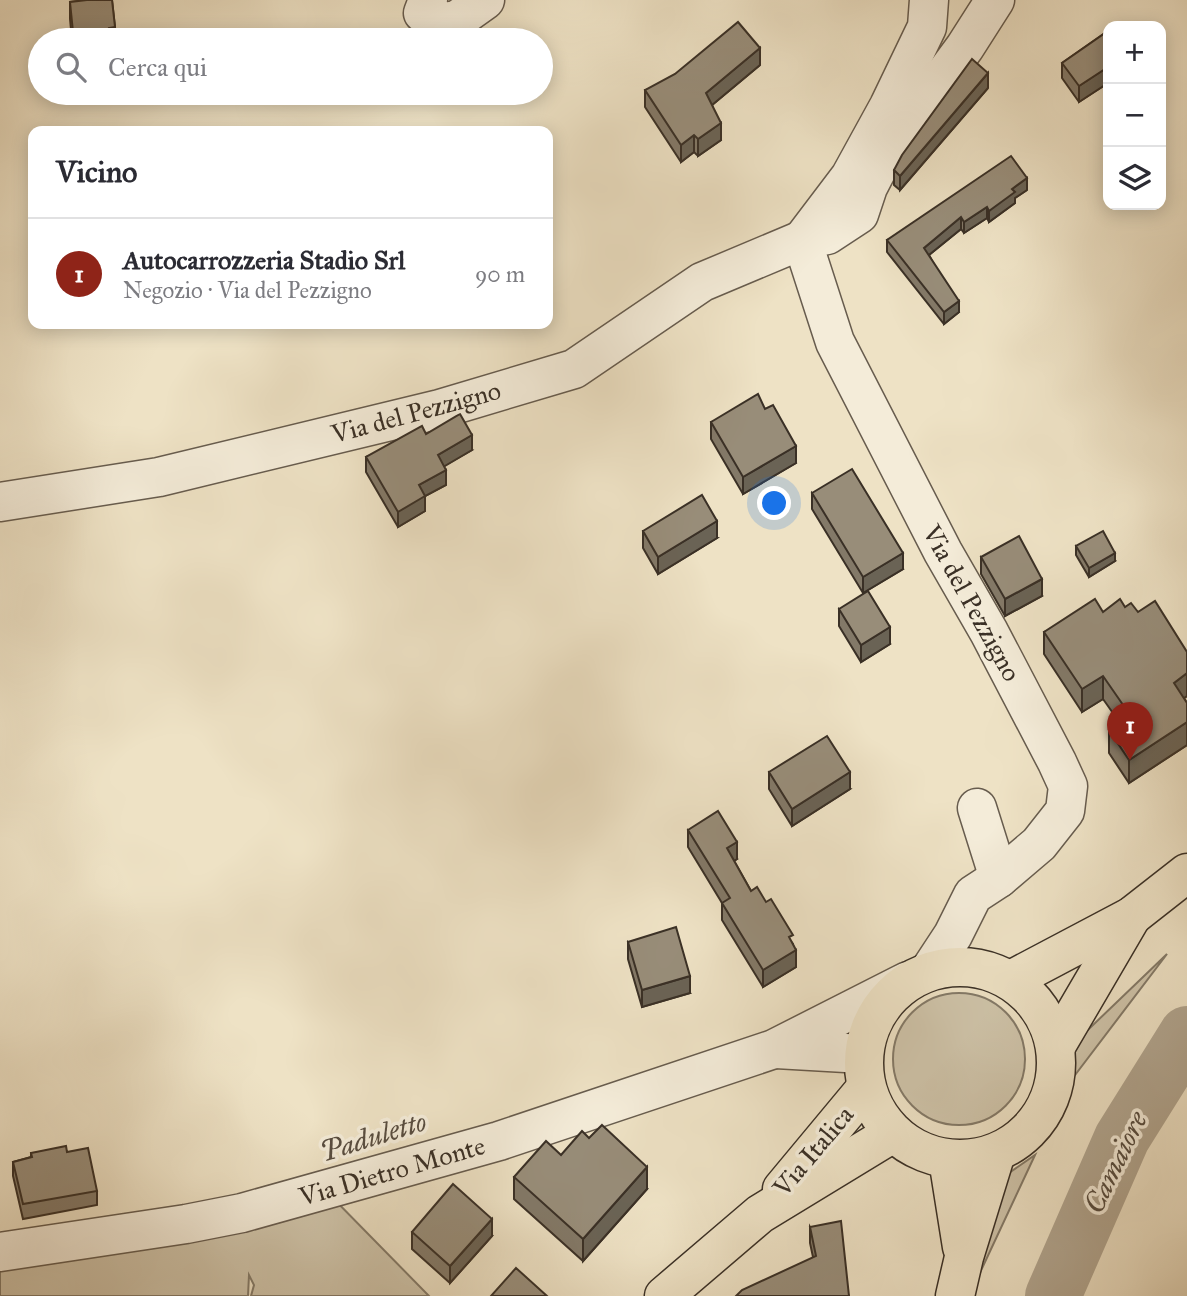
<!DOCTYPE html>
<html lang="it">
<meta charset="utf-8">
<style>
body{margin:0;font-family:"IM FELL Great Primer",serif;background:#f2f2f3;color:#2b2b33}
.controls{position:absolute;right:21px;top:21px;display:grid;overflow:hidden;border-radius:14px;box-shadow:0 4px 18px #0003}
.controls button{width:63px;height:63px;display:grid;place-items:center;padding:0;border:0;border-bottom:2px solid #e1e1e2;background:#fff;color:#2b2b33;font:35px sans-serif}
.you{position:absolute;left:775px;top:504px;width:24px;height:24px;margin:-18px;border:5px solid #fff;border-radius:50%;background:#1a73e8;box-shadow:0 0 0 10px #1a73e833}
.badge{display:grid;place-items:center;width:46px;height:46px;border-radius:50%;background:#8f2418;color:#fff;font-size:23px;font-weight:700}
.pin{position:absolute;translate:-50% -58px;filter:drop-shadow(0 2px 4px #0008)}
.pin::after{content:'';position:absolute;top:37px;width:24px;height:21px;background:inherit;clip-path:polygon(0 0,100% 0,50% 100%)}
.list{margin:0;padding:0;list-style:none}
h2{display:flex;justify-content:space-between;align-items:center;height:91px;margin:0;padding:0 28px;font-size:30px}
h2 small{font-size:23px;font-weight:400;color:#7c7c81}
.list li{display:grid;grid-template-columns:46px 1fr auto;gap:21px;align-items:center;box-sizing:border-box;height:112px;padding:0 28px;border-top:2px solid #e1e1e2}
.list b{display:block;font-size:26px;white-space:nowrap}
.list p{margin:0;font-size:23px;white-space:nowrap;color:#7c7c81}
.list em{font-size:23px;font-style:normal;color:#7c7c81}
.icon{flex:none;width:38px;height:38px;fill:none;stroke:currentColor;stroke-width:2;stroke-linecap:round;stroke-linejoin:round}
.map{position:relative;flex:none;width:1187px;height:1296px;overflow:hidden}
.search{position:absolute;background:#fff;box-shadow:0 4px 18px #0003;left:28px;top:28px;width:525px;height:77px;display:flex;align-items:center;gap:18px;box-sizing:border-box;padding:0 24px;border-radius:38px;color:#7c7c81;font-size:26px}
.panel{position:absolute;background:#fff;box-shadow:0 4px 18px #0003;left:28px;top:126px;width:525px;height:203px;border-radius:14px}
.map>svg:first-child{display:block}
.green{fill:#cfc4aa;stroke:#847a68;stroke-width:2}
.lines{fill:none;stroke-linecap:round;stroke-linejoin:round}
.river{stroke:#b1a58f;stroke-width:56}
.minor-casing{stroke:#675c4e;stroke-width:41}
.major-casing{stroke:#3a3026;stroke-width:41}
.minor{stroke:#f4ecd9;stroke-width:38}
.major{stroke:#eee2c5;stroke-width:38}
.wall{fill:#837968;stroke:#3a3026;stroke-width:2}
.shaded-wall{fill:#6a6355;stroke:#3a3026;stroke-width:2}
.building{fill:#988d79;stroke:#3a3026;stroke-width:2}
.labels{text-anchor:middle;stroke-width:7;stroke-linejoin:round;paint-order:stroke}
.street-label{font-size:26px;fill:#3a3026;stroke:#f4ecd9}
.water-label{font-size:28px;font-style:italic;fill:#584d40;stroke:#f4ecd9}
</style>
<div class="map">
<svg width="1187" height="1296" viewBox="0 0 1187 1296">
<rect width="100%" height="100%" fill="#eee2c5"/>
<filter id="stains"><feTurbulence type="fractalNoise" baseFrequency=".00286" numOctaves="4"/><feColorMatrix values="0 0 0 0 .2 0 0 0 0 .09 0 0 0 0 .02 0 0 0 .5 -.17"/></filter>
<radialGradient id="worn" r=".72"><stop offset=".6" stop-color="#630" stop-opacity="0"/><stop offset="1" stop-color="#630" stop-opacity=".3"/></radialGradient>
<g class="green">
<polygon points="1167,954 1069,1083 1068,1049"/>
<circle cx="959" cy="1059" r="66"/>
<polygon points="1035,1155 978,1277 1006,1175"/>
<polygon points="325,1190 429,1296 251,1296 254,1285 249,1275 248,1296 0,1296 0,1265"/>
</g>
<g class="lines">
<polyline class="river" points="1053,1296 1122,1138 1187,1034"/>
<defs>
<g id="minor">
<polyline points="428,0 423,13 435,23 457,20 485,0"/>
<polyline points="803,239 850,177 889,106 927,27 929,0"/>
<polyline points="802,240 835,342 943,552 989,632 1057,762 1068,786 1065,811 1039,844 999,878 973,895 953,935 930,970"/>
<polyline points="0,502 159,477 440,409 574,369 702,282 802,240 827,235 859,214 868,187 883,158 965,47 995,0"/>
<polyline points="977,808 999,878"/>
<polyline points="776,1049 863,1054"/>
<polyline points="0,1252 186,1224 242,1213 499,1141 774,1049 908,981"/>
</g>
<g id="major">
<circle cx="960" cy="1063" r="96"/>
<polyline points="1011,980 1132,916 1187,873"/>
<polyline points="1056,1046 1132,916"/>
<polyline points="948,1159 962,1247"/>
<polyline points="782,1189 866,1088"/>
<polyline points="664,1296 760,1214 893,1133"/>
<polyline points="955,1296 964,1257 996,1153"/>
</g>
</defs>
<use href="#minor" class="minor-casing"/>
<use href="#major" class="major-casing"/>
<use href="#minor" class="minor"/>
<use href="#major" class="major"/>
</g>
<g class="wall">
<polygon points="86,0 112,0 115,27 115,40 72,40 70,19 70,2"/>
<polygon points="1108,31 1108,83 1079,102 1062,78 1062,63"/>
<polygon points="760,65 712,105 721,140 698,156 694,152 681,162 645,107 645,90"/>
<polygon points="988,88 900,190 894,185 894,170"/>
<polygon points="1027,190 1015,198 1015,203 989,222 987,218 964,233 961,229 929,255 959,312 944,324 887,252 887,240"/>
<polygon points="765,409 796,463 743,494 711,439 711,422"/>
<polygon points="426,434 472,450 444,466 446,485 425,496 425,511 398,527 366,472 366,457"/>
<polygon points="812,493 903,569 863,593 812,509"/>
<polygon points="643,531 717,538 658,574 643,548"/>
<polygon points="1076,546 1115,561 1089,577 1076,555"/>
<polygon points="981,557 1042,596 1005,616 981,574"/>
<polygon points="1125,607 1138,612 1187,652 1187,696 1184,698 1187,703 1187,745 1129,783 1109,753 1109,730 1120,723 1103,699 1082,712 1044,654 1044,632 1103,612"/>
<polygon points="839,609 890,644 861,662 839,626"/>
<polygon points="769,772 850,789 792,826 769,789"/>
<polygon points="688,830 737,859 734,861 751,891 793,944 796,967 763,987 722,920 722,903 688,847"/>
<polygon points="628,942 690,993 642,1007 628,959"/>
<polygon points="67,1152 97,1191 97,1205 23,1219 13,1176 13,1162 31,1157 31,1153"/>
<polygon points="514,1177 647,1189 583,1261 514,1199"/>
<polygon points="810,1227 849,1296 813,1257 810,1243"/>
<polygon points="412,1232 492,1236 450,1283 412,1249"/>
</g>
<g class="shaded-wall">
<polygon points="760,48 760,65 706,110 706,93"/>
<polygon points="1108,67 1108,83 1079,102 1079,86"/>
<polygon points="988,73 988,88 900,190 900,176"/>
<polygon points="721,123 721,140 698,156 698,139"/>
<polygon points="694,135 694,152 681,162 681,145"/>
<polygon points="1027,178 1027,190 1015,198 1015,203 989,222 989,211 1012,189"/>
<polygon points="987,207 987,218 964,233 964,222"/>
<polygon points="961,217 961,229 924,259 924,248"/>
<polygon points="959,301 959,312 944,324 944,312"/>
<polygon points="472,435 472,450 438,470 438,455"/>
<polygon points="796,446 796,463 743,494 743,477"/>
<polygon points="446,470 446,485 425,496 425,511 398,527 398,512 419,485"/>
<polygon points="717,521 717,538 658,574 658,557"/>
<polygon points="903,553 903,569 863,593 863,577"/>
<polygon points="1115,553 1115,561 1089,577 1089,568"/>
<polygon points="1042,579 1042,596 1005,616 1005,599"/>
<polygon points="890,627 890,644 861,662 861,645"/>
<polygon points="1187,673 1187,696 1174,705 1174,683"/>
<polygon points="1103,676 1103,699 1082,712 1082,689"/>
<polygon points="1187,722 1187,745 1129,783 1129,760"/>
<polygon points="850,772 850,789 792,826 792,809"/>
<polygon points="737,842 737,859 727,865 727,848"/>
<polygon points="796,950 796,967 763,987 763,970"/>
<polygon points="690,976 690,993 642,1007 642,990"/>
<polygon points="647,1167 647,1189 583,1261 583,1239"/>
<polygon points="492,1219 492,1236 450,1283 450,1266"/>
</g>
<g class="building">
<polygon points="87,0 112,0 115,27 109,28 111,40 84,40 83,31 73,32 70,2"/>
<polygon points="738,22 760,48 706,93 721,123 698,139 694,135 681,145 645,90 675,74"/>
<polygon points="1108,31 1108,67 1079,86 1062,63"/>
<polygon points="972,59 988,73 900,176 894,170 902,155"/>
<polygon points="1011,156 1027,178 1012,189 1015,192 989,211 987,207 964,222 961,217 924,248 959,301 944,312 887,240"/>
<polygon points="758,394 765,409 773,405 796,446 743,477 711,422"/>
<polygon points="460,414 472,435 438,455 446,470 419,485 425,496 398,512 366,457 422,426 426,434"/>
<polygon points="852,469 903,553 863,577 812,493"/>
<polygon points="702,495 717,521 658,557 643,531"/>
<polygon points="1103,531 1115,553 1089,568 1076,546"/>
<polygon points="1019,536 1042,579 1005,599 981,557"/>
<polygon points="868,591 890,627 861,645 839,609"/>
<polygon points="1095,599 1103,612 1120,599 1125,607 1131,603 1138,612 1155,601 1187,652 1187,673 1174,683 1187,703 1187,722 1129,760 1109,730 1130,715 1103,676 1082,689 1044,632"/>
<polygon points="827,736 850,772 792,809 769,772"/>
<polygon points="718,811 737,842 727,848 751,891 757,887 766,902 771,899 793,935 789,937 796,950 763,970 722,903 730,898 688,830"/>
<polygon points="676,927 690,976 642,990 628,942"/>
<polygon points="602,1125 647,1167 583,1239 514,1177 546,1141 561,1155 582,1131 589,1138"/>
<polygon points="66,1146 67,1152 88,1148 97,1191 23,1204 13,1162 32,1157 31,1153"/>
<polygon points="453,1184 492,1219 450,1266 412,1232"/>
<polygon points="841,1221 849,1296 736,1296 742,1290 816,1256 810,1227"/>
<polygon points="516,1268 547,1296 491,1296"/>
</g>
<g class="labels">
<g class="street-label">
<text transform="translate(416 412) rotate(-15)" y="9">Via del Pezzigno</text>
<text transform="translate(972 603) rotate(61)" y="9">Via del Pezzigno</text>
<text transform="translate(813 1151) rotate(-50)" y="9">Via Italica</text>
<text transform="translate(392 1171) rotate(-16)" y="9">Via Dietro Monte</text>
</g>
<g class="water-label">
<text transform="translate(373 1136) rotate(-17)" y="10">Paduletto</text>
<text transform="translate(1115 1162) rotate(-64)" y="10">Camaiore</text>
</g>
</g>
<rect width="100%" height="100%" filter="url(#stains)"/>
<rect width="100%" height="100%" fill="url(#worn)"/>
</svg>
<div class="controls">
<button>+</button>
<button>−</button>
<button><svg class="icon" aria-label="layers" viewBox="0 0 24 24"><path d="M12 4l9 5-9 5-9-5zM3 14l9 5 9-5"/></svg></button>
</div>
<div class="you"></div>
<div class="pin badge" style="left:1130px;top:760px">1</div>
<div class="search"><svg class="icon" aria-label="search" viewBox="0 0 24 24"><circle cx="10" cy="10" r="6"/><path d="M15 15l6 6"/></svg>Cerca qui</div>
<section class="panel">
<h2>Vicino<small></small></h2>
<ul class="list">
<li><span class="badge">1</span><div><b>Autocarrozzeria Stadio Srl</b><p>Negozio · Via del Pezzigno</p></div><em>90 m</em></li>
</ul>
</section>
</div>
